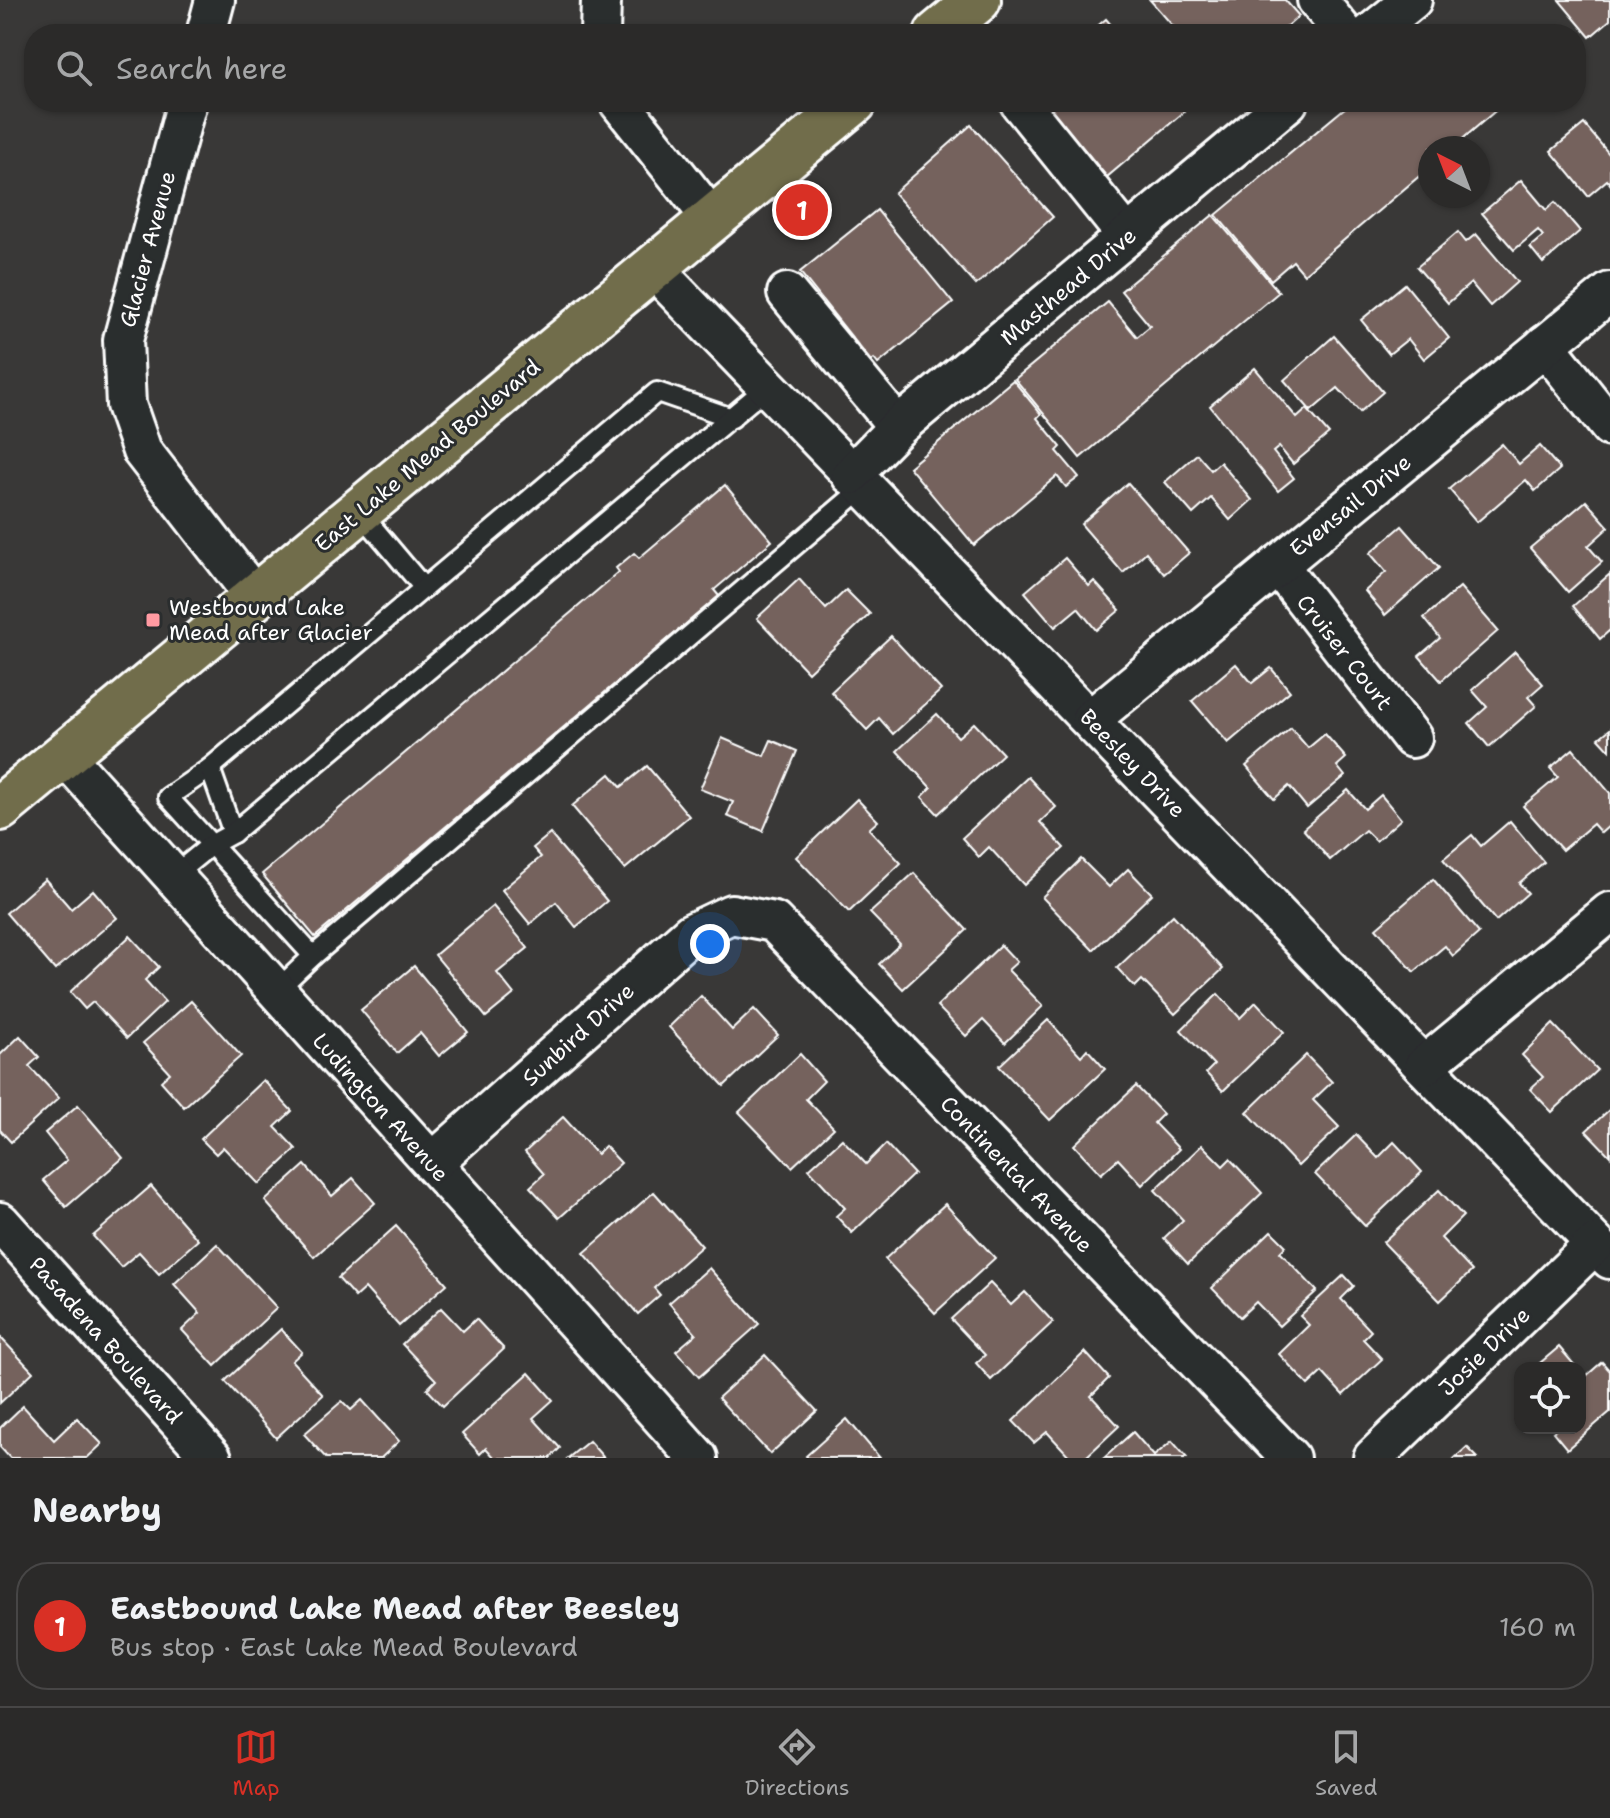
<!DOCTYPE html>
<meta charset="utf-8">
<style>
body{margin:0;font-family:"Shantell Sans",sans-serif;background:#373635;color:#f1f3f6}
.controls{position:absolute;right:24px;bottom:24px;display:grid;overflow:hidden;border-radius:16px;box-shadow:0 2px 6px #0004}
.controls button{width:72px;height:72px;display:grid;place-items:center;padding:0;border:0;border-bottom:2px solid #474646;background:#2b2a29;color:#f1f3f6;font:40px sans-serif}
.compass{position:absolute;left:1418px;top:136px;width:72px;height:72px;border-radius:50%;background:#2b2a29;box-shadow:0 2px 6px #0004;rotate:318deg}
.you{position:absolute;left:710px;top:944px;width:28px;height:28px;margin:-20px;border:6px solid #fff;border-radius:50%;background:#1a73e8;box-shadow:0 0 0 12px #1a73e833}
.badge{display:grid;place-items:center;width:52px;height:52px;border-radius:50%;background:#d93025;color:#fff;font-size:26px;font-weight:700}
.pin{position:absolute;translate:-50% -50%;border:4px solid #fff;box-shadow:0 2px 8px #0006}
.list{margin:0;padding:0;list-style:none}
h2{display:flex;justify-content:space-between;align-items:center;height:104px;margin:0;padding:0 32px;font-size:34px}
h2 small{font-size:26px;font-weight:400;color:#a6a7a8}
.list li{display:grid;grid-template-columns:52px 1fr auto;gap:24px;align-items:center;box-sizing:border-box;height:128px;margin:0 16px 16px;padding:0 16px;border:2px solid #474646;border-radius:32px}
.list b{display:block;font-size:30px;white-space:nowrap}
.list p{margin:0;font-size:26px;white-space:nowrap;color:#a6a7a8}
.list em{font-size:26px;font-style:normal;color:#a6a7a8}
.icon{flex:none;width:44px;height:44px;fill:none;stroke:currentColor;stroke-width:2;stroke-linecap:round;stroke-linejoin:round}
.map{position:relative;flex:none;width:1610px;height:1458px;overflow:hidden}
.search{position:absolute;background:#2b2a29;box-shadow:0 2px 6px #0004;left:24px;right:24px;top:24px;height:88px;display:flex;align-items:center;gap:20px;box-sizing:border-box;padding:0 28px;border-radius:32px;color:#a6a7a8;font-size:30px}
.sheet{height:248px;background:#2b2a29}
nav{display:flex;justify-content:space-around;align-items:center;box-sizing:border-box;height:112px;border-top:2px solid #474646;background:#2b2a29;font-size:22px;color:#a6a7a8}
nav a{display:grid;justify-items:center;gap:4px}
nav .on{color:#d93025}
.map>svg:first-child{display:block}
.building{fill:#74625d;stroke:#fff;stroke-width:2}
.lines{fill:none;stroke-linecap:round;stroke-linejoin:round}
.lane-casing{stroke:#fff;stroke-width:24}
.street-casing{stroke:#fff;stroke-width:44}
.primary-casing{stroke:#fff;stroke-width:50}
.lane{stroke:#2a2d2e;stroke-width:18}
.street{stroke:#2a2d2e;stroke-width:38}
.primary{stroke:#716d4b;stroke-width:44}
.poi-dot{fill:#ff9aa2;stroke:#2a2d2e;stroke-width:3}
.labels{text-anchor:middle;stroke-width:6;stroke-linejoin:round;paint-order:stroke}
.street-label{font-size:22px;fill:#fff;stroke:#2a2d2e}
.poi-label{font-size:22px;fill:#fff;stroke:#2a2d2e;text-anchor:start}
</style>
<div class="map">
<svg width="1610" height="1458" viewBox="0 0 1610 1458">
<rect width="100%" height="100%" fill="#393837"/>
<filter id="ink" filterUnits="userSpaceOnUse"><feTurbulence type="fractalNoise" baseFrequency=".0125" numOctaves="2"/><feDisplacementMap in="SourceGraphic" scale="16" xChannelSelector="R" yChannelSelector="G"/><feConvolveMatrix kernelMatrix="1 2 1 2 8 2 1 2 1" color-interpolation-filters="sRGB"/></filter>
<g filter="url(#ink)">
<g class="building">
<polygon points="1150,0 1285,0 1299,16 1279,34 1180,34"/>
<polygon points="1559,0 1610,0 1610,20 1590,37"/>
<polygon points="1106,19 1119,34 1088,34"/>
<polygon points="1045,102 1176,102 1184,112 1107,177"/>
<polygon points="1352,102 1498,102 1501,106 1452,148 1430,148 1430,167 1304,274 1293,261 1271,280 1216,215"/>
<polygon points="1584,124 1610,155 1610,184 1607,180 1588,196 1551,151"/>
<polygon points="971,125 1053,217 976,285 894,193"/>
<polygon points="1521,180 1546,210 1555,202 1580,231 1543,263 1530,247 1543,236 1538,230 1514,250 1482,213"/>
<polygon points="877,210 953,303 878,364 874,359 871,361 800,272"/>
<polygon points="1213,215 1279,292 1080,458 1015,379 1108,302 1137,337 1150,326 1121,291"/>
<polygon points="1458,232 1466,242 1476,234 1517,282 1490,306 1471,283 1448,303 1417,267"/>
<polygon points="1405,284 1449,338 1424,359 1408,339 1389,354 1361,320"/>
<polygon points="1334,336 1383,392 1360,412 1338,388 1311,411 1284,380"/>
<polygon points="1255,368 1297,418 1307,409 1329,434 1293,464 1279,447 1273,452 1294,478 1278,491 1210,406"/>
<polygon points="1013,380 1041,414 1037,418 1061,447 1057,451 1079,477 1066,487 1057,476 974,545 909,467"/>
<polygon points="1502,444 1519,464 1540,446 1560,469 1535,491 1526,480 1477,522 1449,489"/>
<polygon points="1197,454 1211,470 1220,462 1252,500 1230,520 1211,498 1193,514 1165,482"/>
<polygon points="1128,483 1189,553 1164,574 1146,552 1123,573 1081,524"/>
<polygon points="725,485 772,541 714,590 719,596 315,937 262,874 619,572 616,568 634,553 639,558"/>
<polygon points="1586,501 1609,527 1588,546 1602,562 1568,592 1530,548"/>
<polygon points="1402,526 1439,568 1385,615 1365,591 1386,572 1370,553"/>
<polygon points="1065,558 1089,586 1094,581 1120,610 1096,630 1078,608 1055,627 1025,592"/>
<polygon points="1610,574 1610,630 1600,639 1573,606"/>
<polygon points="799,579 826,609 846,590 870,614 808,672 757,618"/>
<polygon points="1460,587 1498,631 1441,681 1419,656 1440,638 1424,618"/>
<polygon points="891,636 941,690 893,734 879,718 867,730 831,692"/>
<polygon points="1515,652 1543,684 1528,697 1536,706 1489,747 1469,723 1487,707 1472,690"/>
<polygon points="1236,664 1252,683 1271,668 1290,691 1228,743 1192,701"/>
<polygon points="937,714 958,737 974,723 1003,754 938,814 922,797 931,788 897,751"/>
<polygon points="1291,728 1308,748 1325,734 1346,758 1337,766 1345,776 1307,808 1289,786 1274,799 1246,766"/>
<polygon points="1610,729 1610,750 1599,738"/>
<polygon points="722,738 764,756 771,740 797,751 763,831 727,816 733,802 700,789"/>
<polygon points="1573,749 1610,793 1610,825 1601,833 1593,824 1562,850 1523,806 1558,777 1550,768"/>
<polygon points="647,766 689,816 625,869 572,806 610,774 621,787"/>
<polygon points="1028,777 1056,807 1040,822 1064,848 1024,885 989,847 979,857 962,838"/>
<polygon points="1348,790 1365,809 1381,795 1401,819 1376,841 1365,830 1330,860 1303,829"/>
<polygon points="857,799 878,821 869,829 901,863 849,912 796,857"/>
<polygon points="1510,821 1544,862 1519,883 1528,893 1496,921 1443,859 1472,835 1481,846"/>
<polygon points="550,834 607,901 576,927 556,902 530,924 502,890 541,857 533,848"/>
<polygon points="1081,859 1109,887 1128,869 1152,894 1093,950 1042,897"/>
<polygon points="914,873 967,930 903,989 879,964 900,944 870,913"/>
<polygon points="45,879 71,909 93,890 117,918 55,970 6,913"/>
<polygon points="1433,879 1479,933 1453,956 1445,946 1414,972 1376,928"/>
<polygon points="493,906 528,948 497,973 514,994 486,1017 435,955"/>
<polygon points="1173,915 1223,969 1175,1014 1142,980 1135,987 1117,968"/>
<polygon points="130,936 159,967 145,980 165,1002 127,1038 93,1002 85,1009 70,992"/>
<polygon points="1001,945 1017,962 1008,970 1043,1006 1005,1043 983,1020 966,1036 937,1006"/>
<polygon points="414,966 468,1032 439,1056 420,1033 397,1053 361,1010"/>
<polygon points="1218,994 1240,1018 1256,1002 1284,1032 1223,1091 1206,1073 1214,1065 1181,1030"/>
<polygon points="701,996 732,1030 754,1009 778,1035 724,1086 669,1027"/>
<polygon points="191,1001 241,1056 184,1107 161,1081 170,1073 143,1043"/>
<polygon points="1048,1020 1081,1056 1087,1049 1105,1069 1050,1120 999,1066"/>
<polygon points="1553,1024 1597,1070 1552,1112 1530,1089 1543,1077 1522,1055"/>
<polygon points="20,1036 39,1057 29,1066 59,1098 11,1142 0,1130 0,1055"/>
<polygon points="800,1054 824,1081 806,1099 834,1128 792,1167 739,1112"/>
<polygon points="1306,1055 1332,1082 1313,1100 1339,1127 1298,1166 1247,1112"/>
<polygon points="263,1080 292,1111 275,1127 296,1149 259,1184 223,1147 216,1154 201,1139"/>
<polygon points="1136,1086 1163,1114 1154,1123 1179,1149 1142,1185 1118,1159 1101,1174 1074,1145"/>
<polygon points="78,1105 123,1158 66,1207 43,1180 67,1160 45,1133"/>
<polygon points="1610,1109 1610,1156 1586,1131"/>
<polygon points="563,1117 597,1154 605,1146 621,1163 559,1218 530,1187 544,1174 525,1152"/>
<polygon points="1356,1135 1378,1158 1394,1142 1422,1172 1365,1226 1315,1174"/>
<polygon points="842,1139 866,1164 886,1144 914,1174 852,1233 836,1216 845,1208 809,1169"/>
<polygon points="1202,1145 1223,1166 1230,1159 1262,1193 1188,1264 1164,1238 1183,1220 1155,1190"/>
<polygon points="305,1165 332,1196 353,1178 375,1203 314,1257 265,1201"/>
<polygon points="151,1186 198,1240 159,1274 139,1252 121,1267 93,1236"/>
<polygon points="1439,1190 1463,1216 1441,1238 1472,1271 1440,1301 1383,1242"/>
<polygon points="654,1192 702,1246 654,1288 660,1295 638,1314 584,1253"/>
<polygon points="945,1204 995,1258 935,1313 885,1259"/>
<polygon points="396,1226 447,1284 399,1326 365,1288 355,1297 338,1278"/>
<polygon points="1271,1231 1286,1246 1280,1252 1317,1291 1279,1326 1256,1302 1240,1317 1212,1288"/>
<polygon points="217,1244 277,1308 215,1366 182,1330 200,1313 174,1284"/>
<polygon points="709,1268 759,1324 699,1377 676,1351 696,1334 669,1303"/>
<polygon points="1344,1275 1354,1286 1341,1299 1371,1331 1363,1339 1382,1359 1343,1395 1322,1372 1308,1385 1279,1354 1309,1325 1300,1316"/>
<polygon points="990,1283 1011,1305 1025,1292 1053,1322 991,1380 976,1363 985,1355 951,1319"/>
<polygon points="441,1308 463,1331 476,1319 504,1349 443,1406 427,1389 436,1380 402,1344"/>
<polygon points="281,1329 302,1352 292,1361 323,1395 276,1438 225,1381"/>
<polygon points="0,1337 33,1372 0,1403"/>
<polygon points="1559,1347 1577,1368 1534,1368"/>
<polygon points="1085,1352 1109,1378 1091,1396 1119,1426 1085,1458 1071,1458 1047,1432 1034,1443 1013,1421"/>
<polygon points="765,1355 817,1411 770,1454 718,1398"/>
<polygon points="1602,1362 1610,1371 1610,1412 1567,1449 1553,1432 1558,1428 1580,1428 1580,1371 1585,1377"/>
<polygon points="529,1373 553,1400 533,1418 560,1448 550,1458 495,1458 486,1448 480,1454 462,1434"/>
<polygon points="362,1400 399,1441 381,1458 326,1458 304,1434 342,1401 351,1410"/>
<polygon points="23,1406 54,1440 77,1418 102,1444 87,1458 10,1458 0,1447 0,1428"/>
<polygon points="847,1419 880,1458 808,1458 806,1456"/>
<polygon points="1133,1432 1154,1456 1172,1441 1187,1458 1104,1458"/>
<polygon points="589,1441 604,1458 568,1458"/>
<polygon points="1467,1447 1478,1458 1455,1458"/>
</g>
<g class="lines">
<defs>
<g id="lane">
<polyline points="359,511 424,588"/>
<polyline points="210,768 168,797 313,956 864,487"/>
<polyline points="233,833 210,768 657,392 732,418"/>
<polyline points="173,876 211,845 233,833 766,388"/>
<polyline points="276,991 313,956"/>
</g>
<g id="street">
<polyline points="1317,0 1345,34"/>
<polyline points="206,34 215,0"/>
<polyline points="600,34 601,0"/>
<polyline points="1370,34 1412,0"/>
<polyline points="187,102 123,340 126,405 142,451 255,597"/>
<polyline points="619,102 712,219"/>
<polyline points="1020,103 1127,236"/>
<polyline points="653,268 1610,1259"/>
<polyline points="787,293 898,427"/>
<polyline points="1545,345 1610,427"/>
<polyline points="851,475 898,427 1288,102"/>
<polyline points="1278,565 1412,738"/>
<polyline points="1091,719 1610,292"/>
<polyline points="64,755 698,1458"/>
<polyline points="1424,1066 1610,912"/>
<polyline points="432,1163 691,933 731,914 774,922 1290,1458"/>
<polyline points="0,1222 212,1458"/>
<polyline points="1373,1458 1595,1244"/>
</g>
<g id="primary">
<polyline points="937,34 978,0"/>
<polyline points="0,808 854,102"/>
</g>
</defs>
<use href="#lane" class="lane-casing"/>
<use href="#street" class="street-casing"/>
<use href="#primary" class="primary-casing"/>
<use href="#lane" class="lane"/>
<use href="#street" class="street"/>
<use href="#primary" class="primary"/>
</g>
</g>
<rect class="poi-dot" x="145" y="612" width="16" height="16" rx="4"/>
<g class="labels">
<g class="street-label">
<text transform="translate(147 249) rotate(-75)" y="8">Glacier Avenue</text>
<text transform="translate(1068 286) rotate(-40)" y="8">Masthead Drive</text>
<text transform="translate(427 455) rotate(-40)" y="8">East Lake Mead Boulevard</text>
<text transform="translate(1350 505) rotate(-39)" y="8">Evensail Drive</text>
<text transform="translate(1345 652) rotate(52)" y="8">Cruiser Court</text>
<text transform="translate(1133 763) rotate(46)" y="8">Beesley Drive</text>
<text transform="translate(578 1034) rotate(-42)" y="8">Sunbird Drive</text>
<text transform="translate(381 1107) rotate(48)" y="8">Ludington Avenue</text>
<text transform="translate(1017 1174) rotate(46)" y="8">Continental Avenue</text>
<text transform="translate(106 1340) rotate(48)" y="8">Pasadena Boulevard</text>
<text transform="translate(1484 1351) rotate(-44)" y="8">Josie Drive</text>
</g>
<g class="poi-label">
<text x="169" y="615">Westbound Lake<tspan x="169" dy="25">Mead after Glacier</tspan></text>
</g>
</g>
</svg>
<div class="controls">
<button><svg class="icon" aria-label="locate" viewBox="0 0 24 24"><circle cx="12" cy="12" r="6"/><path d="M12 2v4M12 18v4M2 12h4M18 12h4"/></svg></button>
</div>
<svg class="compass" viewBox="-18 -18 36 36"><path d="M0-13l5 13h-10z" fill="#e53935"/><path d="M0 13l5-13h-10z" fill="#a6a7a8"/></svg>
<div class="you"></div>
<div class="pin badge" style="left:802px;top:210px">1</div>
<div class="search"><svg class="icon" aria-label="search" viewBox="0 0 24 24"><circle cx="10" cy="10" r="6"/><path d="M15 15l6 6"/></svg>Search here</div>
</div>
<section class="sheet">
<h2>Nearby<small></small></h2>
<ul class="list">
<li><span class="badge">1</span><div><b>Eastbound Lake Mead after Beesley</b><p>Bus stop · East Lake Mead Boulevard</p></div><em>160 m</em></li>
</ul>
</section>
<nav>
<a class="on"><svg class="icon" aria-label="map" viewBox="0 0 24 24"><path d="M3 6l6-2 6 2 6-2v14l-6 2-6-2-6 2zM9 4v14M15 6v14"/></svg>Map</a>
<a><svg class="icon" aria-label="directions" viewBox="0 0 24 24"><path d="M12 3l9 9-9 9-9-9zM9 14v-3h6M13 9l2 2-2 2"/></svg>Directions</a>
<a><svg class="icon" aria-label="saved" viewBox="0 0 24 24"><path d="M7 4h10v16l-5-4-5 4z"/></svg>Saved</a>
</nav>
